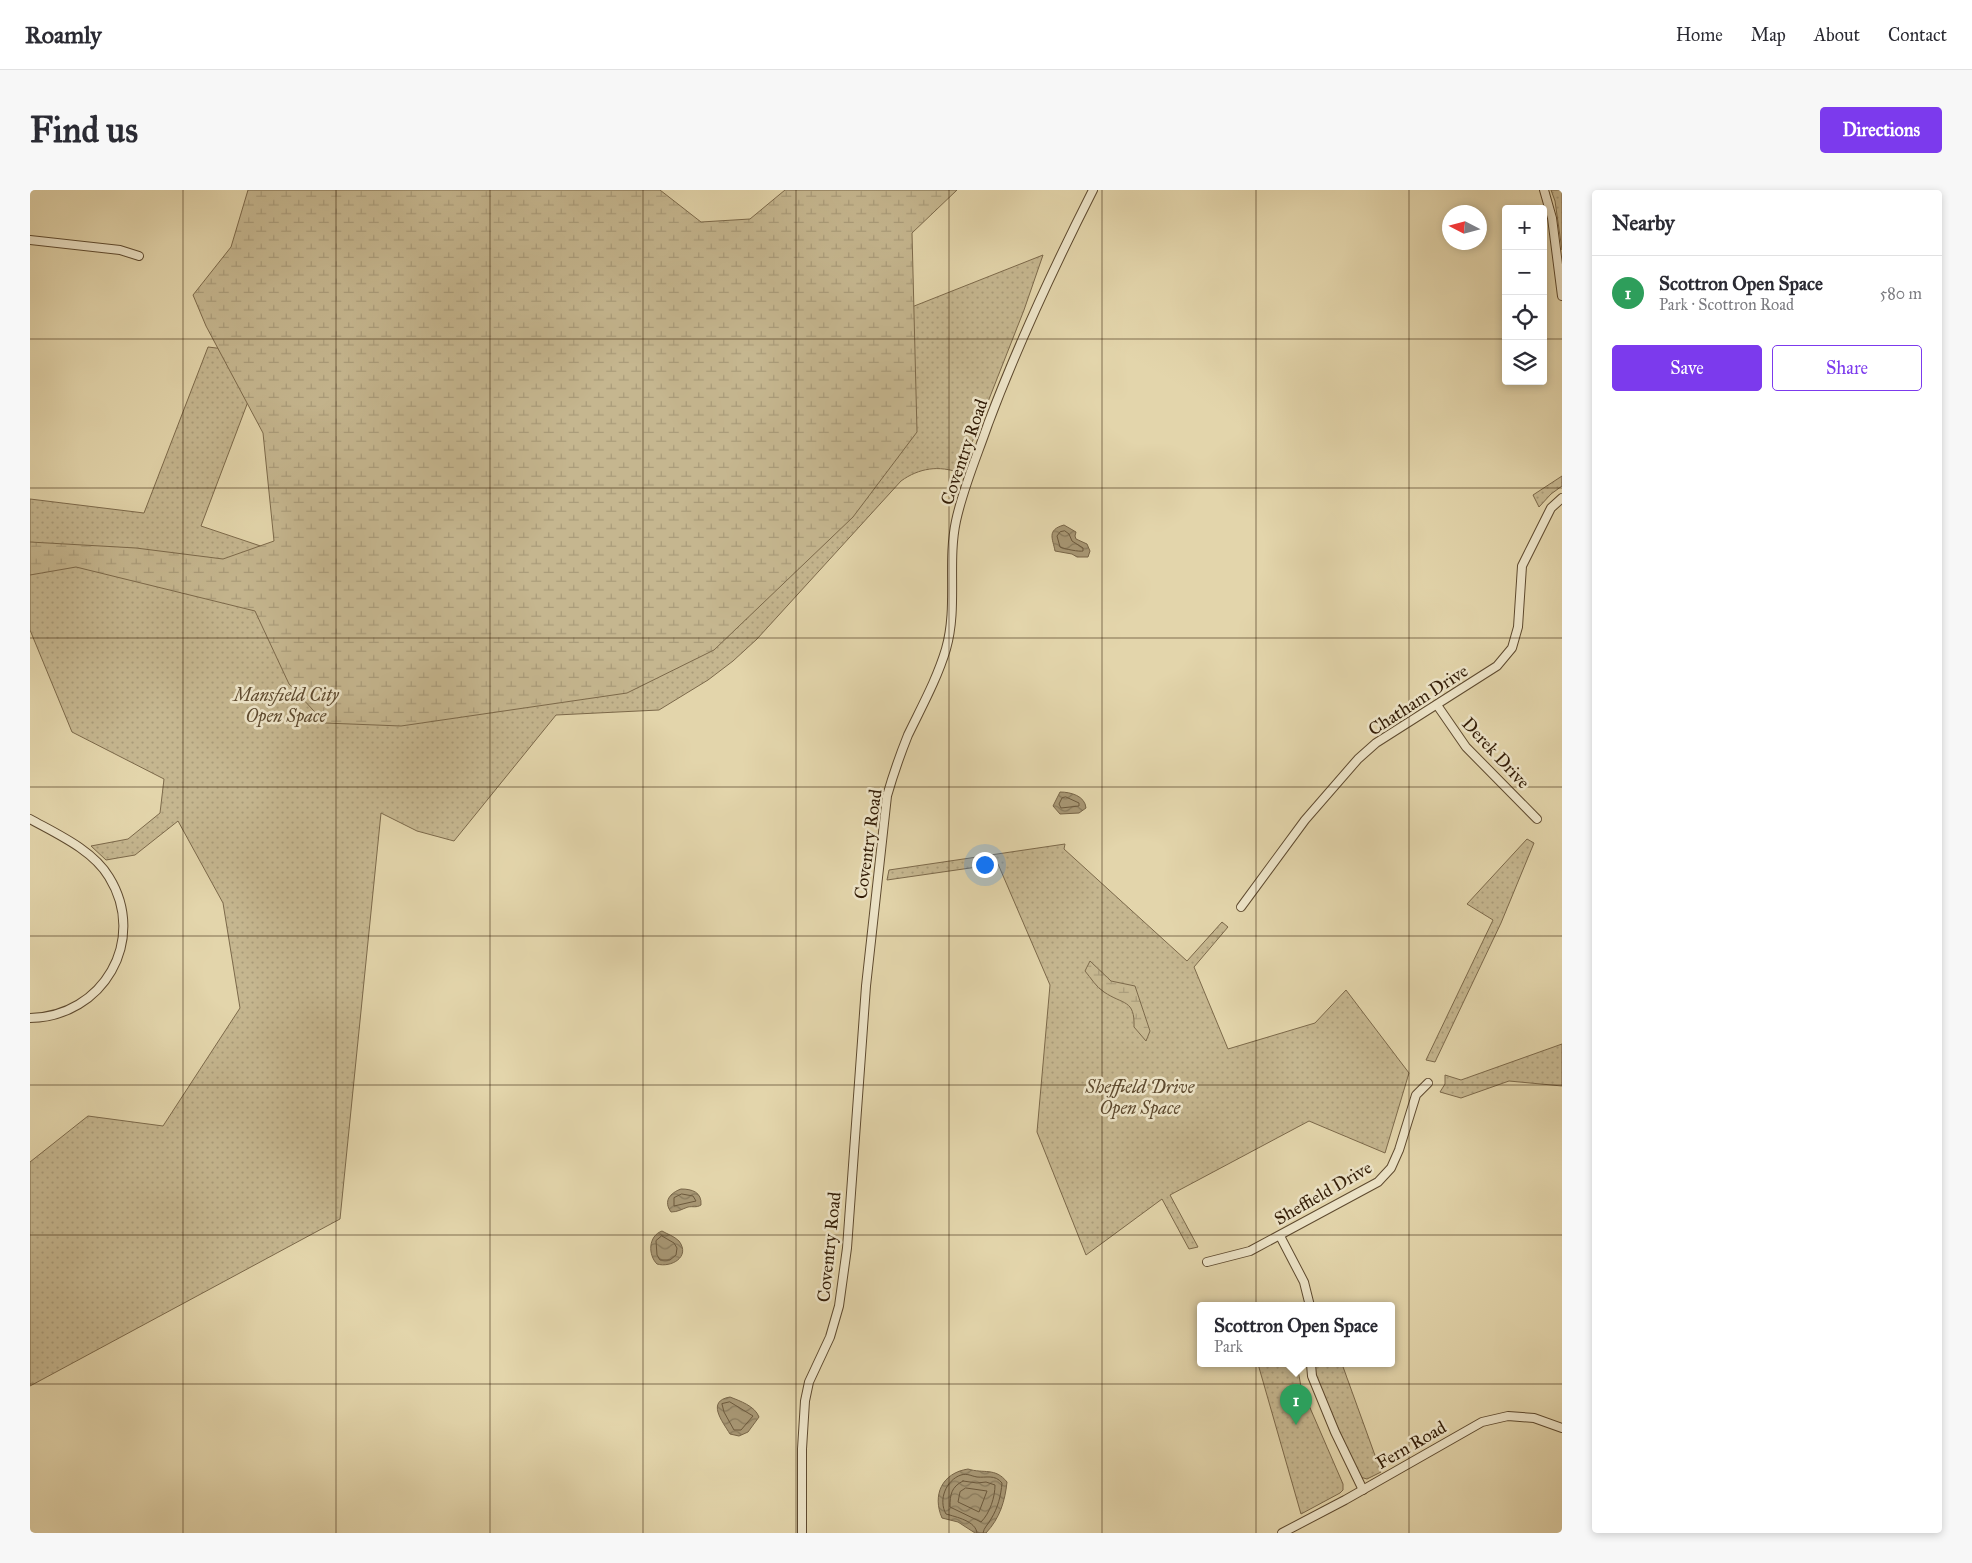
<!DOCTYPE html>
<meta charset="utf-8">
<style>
body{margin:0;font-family:"IM FELL Great Primer",serif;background:#f7f7f7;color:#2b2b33}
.controls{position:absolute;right:15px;top:15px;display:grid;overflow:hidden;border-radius:5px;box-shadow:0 2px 8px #0003}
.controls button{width:45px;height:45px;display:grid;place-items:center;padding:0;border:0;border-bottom:1px solid #e1e1e2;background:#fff;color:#2b2b33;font:25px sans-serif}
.compass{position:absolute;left:1412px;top:15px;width:45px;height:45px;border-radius:50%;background:#fff;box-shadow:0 2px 8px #0003;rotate:276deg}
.you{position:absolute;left:954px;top:674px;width:18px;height:18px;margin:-12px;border:4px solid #fff;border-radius:50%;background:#1a73e8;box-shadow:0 0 0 8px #1a73e833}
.badge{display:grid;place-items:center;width:32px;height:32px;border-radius:50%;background:#7c3aed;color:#fff;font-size:16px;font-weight:700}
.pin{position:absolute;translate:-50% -41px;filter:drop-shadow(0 1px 2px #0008)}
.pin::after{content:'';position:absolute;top:26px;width:18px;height:15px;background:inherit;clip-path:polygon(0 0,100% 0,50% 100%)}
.popup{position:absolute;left:1167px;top:1112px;width:198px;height:65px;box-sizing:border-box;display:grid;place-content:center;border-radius:5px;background:#fff;filter:drop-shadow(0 1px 4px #0005);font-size:16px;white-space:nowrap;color:#7c7c81}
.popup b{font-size:19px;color:#2b2b33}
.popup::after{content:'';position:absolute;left:50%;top:100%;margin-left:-10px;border:10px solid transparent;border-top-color:#fff}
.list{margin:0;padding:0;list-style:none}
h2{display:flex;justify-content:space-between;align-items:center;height:65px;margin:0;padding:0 20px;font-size:21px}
h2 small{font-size:16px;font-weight:400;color:#7c7c81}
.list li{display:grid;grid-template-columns:32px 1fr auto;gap:15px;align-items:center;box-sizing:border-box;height:75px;padding:0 20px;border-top:1px solid #e1e1e2}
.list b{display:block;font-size:19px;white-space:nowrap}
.list p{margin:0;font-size:16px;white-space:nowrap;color:#7c7c81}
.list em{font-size:16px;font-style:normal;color:#7c7c81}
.actions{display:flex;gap:10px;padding:15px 20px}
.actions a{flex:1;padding:11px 0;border:1px solid #7c3aed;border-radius:5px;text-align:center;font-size:18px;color:#7c3aed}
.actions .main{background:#7c3aed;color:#fff}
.icon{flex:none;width:28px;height:28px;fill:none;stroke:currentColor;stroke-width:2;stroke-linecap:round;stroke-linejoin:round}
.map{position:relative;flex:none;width:1532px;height:1343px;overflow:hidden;border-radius:5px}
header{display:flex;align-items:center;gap:30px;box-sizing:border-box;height:70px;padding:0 25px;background:#fff;border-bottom:1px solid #e1e1e2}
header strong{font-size:24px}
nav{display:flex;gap:28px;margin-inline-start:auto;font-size:18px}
.intro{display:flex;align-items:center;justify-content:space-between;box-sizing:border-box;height:120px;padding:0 30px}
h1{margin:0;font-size:35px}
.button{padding:12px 22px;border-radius:5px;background:#7c3aed;color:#fff;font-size:18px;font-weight:700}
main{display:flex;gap:30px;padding:0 30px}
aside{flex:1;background:#fff;border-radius:5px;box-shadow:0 2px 8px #0003}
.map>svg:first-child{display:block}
.grass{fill:url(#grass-dots);stroke:#7c694a}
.wetland{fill:url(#wetland-marsh);stroke:#7c694a}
.water{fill:url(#water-waves);stroke:#786547}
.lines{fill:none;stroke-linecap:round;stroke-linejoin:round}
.shore{stroke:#6c593c;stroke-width:1}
.street-casing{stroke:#5e4a2f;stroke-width:10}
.street{stroke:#ede4c8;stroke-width:8}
.grid{fill:none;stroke:#321c06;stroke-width:1;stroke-opacity:0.55}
.labels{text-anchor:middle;stroke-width:5;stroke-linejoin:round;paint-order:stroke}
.street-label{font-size:18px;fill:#321c06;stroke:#ede4c8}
.park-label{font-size:18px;font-style:italic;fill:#5e4a2f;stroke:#ede4c8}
</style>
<header>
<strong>Roamly</strong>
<nav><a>Home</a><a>Map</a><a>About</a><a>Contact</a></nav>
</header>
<div class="intro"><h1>Find us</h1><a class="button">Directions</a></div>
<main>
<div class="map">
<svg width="1532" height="1343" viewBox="0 0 1532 1343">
<defs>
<pattern id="grass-dots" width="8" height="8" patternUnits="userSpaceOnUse" patternTransform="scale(1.25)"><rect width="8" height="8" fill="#c5b68f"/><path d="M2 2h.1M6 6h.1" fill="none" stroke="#aa9c7a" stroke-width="1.8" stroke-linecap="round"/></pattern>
<pattern id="wetland-marsh" width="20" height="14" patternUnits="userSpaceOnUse" patternTransform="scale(1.25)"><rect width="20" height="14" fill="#c5b68f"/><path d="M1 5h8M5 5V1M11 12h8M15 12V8" fill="none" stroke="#aa9c7a"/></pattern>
<pattern id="water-waves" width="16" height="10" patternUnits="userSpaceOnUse" patternTransform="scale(1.25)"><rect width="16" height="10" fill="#a79673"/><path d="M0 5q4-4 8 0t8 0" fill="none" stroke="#897a5c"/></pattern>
</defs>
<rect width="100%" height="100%" fill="#e3d5ab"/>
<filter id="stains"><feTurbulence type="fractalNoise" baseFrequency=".004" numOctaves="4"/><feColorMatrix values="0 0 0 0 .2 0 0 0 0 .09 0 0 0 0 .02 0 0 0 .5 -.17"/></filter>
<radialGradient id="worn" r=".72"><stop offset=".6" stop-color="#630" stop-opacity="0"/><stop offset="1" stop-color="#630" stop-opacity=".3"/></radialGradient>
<g class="grass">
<polygon points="1521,0 1532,0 1532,60 1525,11"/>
<path d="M1013,65L994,120L930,283C909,275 889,278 871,291L727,449L703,471L678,490L629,520L526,525L424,651L387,641L351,623L310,1029L0,1196V972L58,926L133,936L210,818L193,713L148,631L105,665L76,670L61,656L98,649L130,623L134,589L42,542L0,440V309L114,323L178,157L236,164L171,336L588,476L717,429L240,156L854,128Z"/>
<polygon points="1532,286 1532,296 1521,304 1509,317 1503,305"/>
<polygon points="1497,649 1504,653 1471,733 1405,872 1396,870 1463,730 1437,714"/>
<polygon points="1035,654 1034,659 1157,771 1192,732 1198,737 1164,777 1198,859 1285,833 1316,800 1379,883 1355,963 1279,931 1140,1005 1168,1057 1159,1059 1132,1009 1056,1065 1007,942 1020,795 968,674 857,690 859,680"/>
<polygon points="1532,854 1532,896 1479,891 1431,908 1410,902 1415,894 1415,885 1431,890"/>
<polygon points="1228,1174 1267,1174 1271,1197 1313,1294 1313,1300 1310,1303 1271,1324"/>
<polygon points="1284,1174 1312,1174 1351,1282 1337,1289 1330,1287 1287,1191"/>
</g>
<g class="wetland">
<polygon points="218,0 630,0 671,32 720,29 755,0 927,0 882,43 887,242 823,327 684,460 597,503 371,536 295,533 259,494 225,421 46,377 0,385 0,352 106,358 193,369 244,351 233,243 176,136 163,105 201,57"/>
<path d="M1060,771L1081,791L1105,796L1120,841L1116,851L1104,837C1105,809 1093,815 1074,802C1066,797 1061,788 1055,781Z"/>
</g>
<g class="water">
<path d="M1034,335L1046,342L1045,346L1046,349L1057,354L1060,361L1058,367H1047L1042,364L1025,361C1023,349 1016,340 1034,335Z"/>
<path d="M1030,602C1041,602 1055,606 1056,618L1049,623L1030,624L1023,616Z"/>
<path d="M651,999C662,999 672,1002 671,1015C666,1018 663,1016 658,1017C652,1019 648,1022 641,1022C633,1011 640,1003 651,999Z"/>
<path d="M632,1041C637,1044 644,1046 649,1051C661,1067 641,1078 627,1074C618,1065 618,1046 632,1041Z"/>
<path d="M700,1207C710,1211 725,1216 729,1227L718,1242L709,1246L700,1244C692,1231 676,1211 700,1207Z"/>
<path d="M938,1279C954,1284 965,1277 977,1292C975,1311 970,1328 956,1343H945L928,1332L912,1328C902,1305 912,1283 938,1279Z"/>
</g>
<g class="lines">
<g class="shore">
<path d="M1035,341L1039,344L1042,351L1053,358V361C1050,362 1034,359 1030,357L1027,346L1030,342Z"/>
<polygon points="1036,607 1049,613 1049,616 1031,618 1029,614 1032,608"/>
<polygon points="652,1004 663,1006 666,1011 644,1016 644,1008"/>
<polygon points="632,1046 644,1053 647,1058 646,1065 640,1070 630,1070 627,1065 626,1051"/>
<polygon points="700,1212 723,1226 711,1240 704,1240 694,1222 692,1214"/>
<path d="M933,1291L947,1293L956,1292L965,1295C965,1307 960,1323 951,1332L920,1317C920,1305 921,1297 933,1291Z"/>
<polygon points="936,1298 957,1301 949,1322 928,1312 930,1302"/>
<path d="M947,1343C946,1331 926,1327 916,1324C908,1310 916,1290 931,1285C937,1283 941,1286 947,1287C956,1288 965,1284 972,1293C971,1305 968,1318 961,1329C958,1335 954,1337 953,1343"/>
</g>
<defs>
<g id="street">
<polyline points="1514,0 1522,28 1532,106"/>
<polyline points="0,50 90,60 109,66"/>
<polyline points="1407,515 1436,557 1507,629"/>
<path d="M0,629C27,644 63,660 79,687C118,750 73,827 0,828"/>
<polyline points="1211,717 1275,630 1328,569 1346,553 1467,476 1482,458 1488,437 1492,376 1521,318 1532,308"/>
<polyline points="1250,1046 1274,1092 1280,1116"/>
<polyline points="1177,1072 1220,1061 1348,992 1361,978 1369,960 1386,905 1398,893"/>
<polyline points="1281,1174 1282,1186 1305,1242 1333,1300"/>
<path d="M772,1343V1259L775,1211L779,1192L800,1147L809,1116L817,1058L836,796L857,606C863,585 870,565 878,545C892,516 907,489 916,459C928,417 917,373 926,331C933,298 947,266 958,234C988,154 1024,77 1063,0"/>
<polyline points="1252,1343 1315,1310 1452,1232 1478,1226 1504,1228 1532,1238"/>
</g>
</defs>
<use href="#street" class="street-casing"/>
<use href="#street" class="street"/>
</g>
<path class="grid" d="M153,0V1343M306,0V1343M460,0V1343M613,0V1343M766,0V1343M919,0V1343M1072,0V1343M1226,0V1343M1379,0V1343M0,149H1476M1513,149H1532M0,298H1532M0,448H1532M0,597H1532M0,746H1532M0,895H1532M0,1045H1532M0,1194H1532"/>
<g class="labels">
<g class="street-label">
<text transform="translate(934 262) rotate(-71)" y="6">Coventry Road</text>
<text transform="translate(1388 510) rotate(-33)" y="6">Chatham Drive</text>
<text transform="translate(1466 563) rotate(47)" y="6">Derek Drive</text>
<text transform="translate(838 654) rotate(-82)" y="6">Coventry Road</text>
<text transform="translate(1293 1003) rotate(-30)" y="6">Sheffield Drive</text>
<text transform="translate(799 1057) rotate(-84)" y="6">Coventry Road</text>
<text transform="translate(1381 1255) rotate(-30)" y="6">Fern Road</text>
</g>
<g class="park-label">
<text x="256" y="511">Mansfield City<tspan x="256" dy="21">Open Space</tspan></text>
<text x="1110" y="903">Sheffield Drive<tspan x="1110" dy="21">Open Space</tspan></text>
</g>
</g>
<rect width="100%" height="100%" filter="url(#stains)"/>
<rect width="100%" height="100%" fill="url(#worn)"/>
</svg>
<div class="controls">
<button>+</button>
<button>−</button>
<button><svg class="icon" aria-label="locate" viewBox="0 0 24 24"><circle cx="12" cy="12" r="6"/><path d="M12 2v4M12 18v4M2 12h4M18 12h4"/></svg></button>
<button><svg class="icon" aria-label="layers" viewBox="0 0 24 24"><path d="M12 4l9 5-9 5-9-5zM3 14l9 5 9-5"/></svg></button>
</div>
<svg class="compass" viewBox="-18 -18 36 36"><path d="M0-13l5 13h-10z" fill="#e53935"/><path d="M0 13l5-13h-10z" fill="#7c7c81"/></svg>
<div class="you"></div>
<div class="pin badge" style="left:1266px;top:1235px;background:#2e9e5b">1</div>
<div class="popup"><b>Scottron Open Space</b>Park</div>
</div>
<aside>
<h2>Nearby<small></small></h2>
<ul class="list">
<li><span class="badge" style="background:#2e9e5b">1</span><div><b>Scottron Open Space</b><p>Park · Scottron Road</p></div><em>580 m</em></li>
</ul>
<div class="actions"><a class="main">Save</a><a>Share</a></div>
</aside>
</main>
